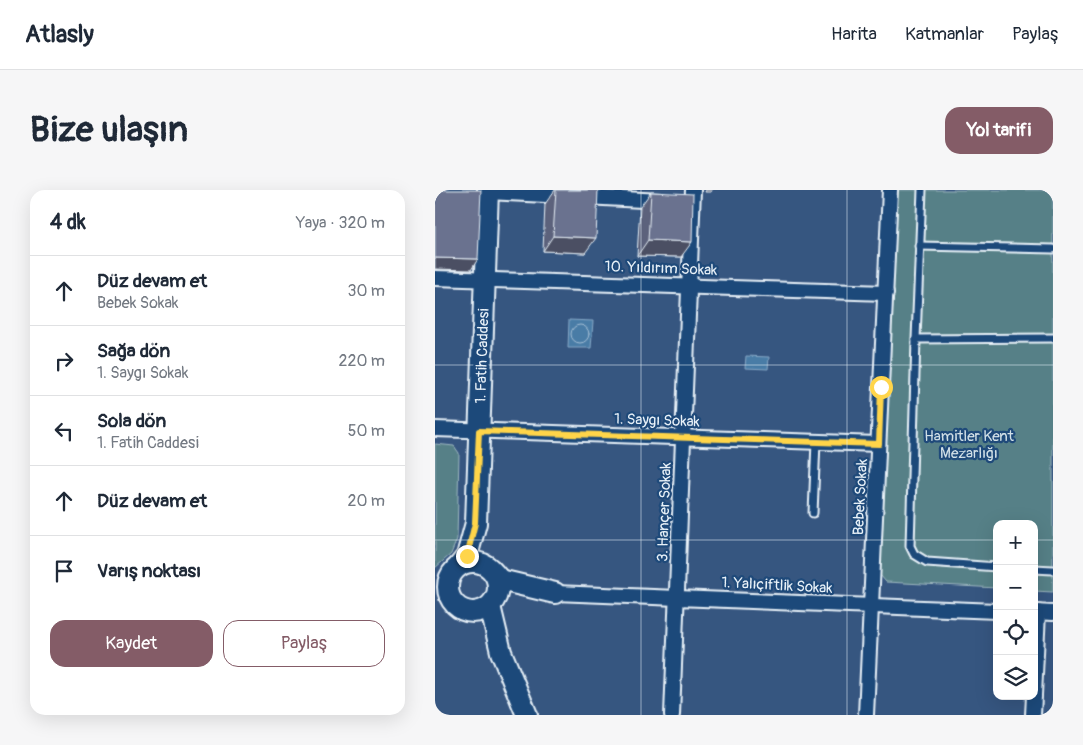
<!DOCTYPE html>
<html lang="tr">
<meta charset="utf-8">
<style>
body{margin:0;font-family:Pangolin,sans-serif;background:#f6f6f7;color:#1f2937}
.controls{position:absolute;right:15px;bottom:15px;display:grid;overflow:hidden;border-radius:10px;box-shadow:0 5px 20px #0002}
.controls button{width:45px;height:45px;display:grid;place-items:center;padding:0;border:0;border-bottom:1px solid #e0e1e3;background:#fff;color:#1f2937;font:25px sans-serif}
.stop{position:absolute;width:15px;height:15px;margin:-11px;border:4px solid #ffd54a;border-radius:50%;background:#fff}
.stop.end{background:#ffd54a;border-color:#fff;box-shadow:0 1px 5px #0008}
.list{margin:0;padding:0;list-style:none}
h2{display:flex;justify-content:space-between;align-items:center;height:65px;margin:0;padding:0 20px;font-size:21px}
h2 small{font-size:16px;font-weight:400;color:#747a83}
.list li{display:grid;grid-template-columns:32px 1fr auto;gap:15px;align-items:center;box-sizing:border-box;height:70px;padding:0 20px;border-top:1px solid #e0e1e3}
.list b{display:block;font-size:19px;white-space:nowrap}
.list p{margin:0;font-size:16px;white-space:nowrap;color:#747a83}
.list em{font-size:16px;font-style:normal;color:#747a83}
.actions{display:flex;gap:10px;padding:15px 20px}
.actions a{flex:1;padding:11px 0;border:1px solid #845c67;border-radius:15px;text-align:center;font-size:18px;color:#845c67}
.actions .main{background:#845c67;color:#fff}
.icon{flex:none;width:28px;height:28px;fill:none;stroke:currentColor;stroke-width:2;stroke-linecap:round;stroke-linejoin:round}
.map{position:relative;flex:none;width:618px;height:525px;overflow:hidden;border-radius:15px}
header{display:flex;align-items:center;gap:30px;box-sizing:border-box;height:70px;padding:0 25px;background:#fff;border-bottom:1px solid #e0e1e3}
header strong{font-size:24px}
nav{display:flex;gap:28px;margin-inline-start:auto;font-size:18px}
.intro{display:flex;align-items:center;justify-content:space-between;box-sizing:border-box;height:120px;padding:0 30px}
h1{margin:0;font-size:35px}
.button{padding:12px 22px;border-radius:15px;background:#845c67;color:#fff;font-size:18px;font-weight:700}
main{display:flex;gap:30px;padding:0 30px}
aside{flex:1;background:#fff;border-radius:15px;box-shadow:0 5px 20px #0002}
.map>svg:first-child{display:block}
.green{fill:#568087;stroke:#9fb8c0}
.water{fill:#497ba6;stroke:#89aac7}
.lines{fill:none;stroke-linecap:round;stroke-linejoin:round}
.shore{stroke:#a8c2d7;stroke-width:1}
.lane-casing{stroke:#e8f1f8;stroke-width:11}
.street-casing{stroke:#e8f1f8;stroke-width:18}
.secondary-casing{stroke:#e8f1f8;stroke-width:24}
.lane{stroke:#1f4a7a;stroke-width:7}
.street{stroke:#1f4a7a;stroke-width:14}
.secondary{stroke:#1f4a7a;stroke-width:20}
.wall{fill:#5c627b;stroke:#e8f1f8}
.shaded-wall{fill:#4b5064;stroke:#e8f1f8}
.building{fill:#6b728f;stroke:#e8f1f8}
.route{stroke:#ffd54a;stroke-width:6}
.grid{fill:none;stroke:#e8f1f8;stroke-width:1;stroke-opacity:0.55}
.labels{text-anchor:middle;stroke-width:4.5;stroke-linejoin:round;paint-order:stroke}
.street-label{font-size:15px;fill:#e8f1f8;stroke:#1f4a7a}
.park-label{font-size:15px;fill:#d2e0e7;stroke:#1f4a7a}
</style>
<header>
<strong>Atlasly</strong>
<nav><a>Harita</a><a>Katmanlar</a><a>Paylaş</a></nav>
</header>
<div class="intro"><h1>Bize ulaşın</h1><a class="button">Yol tarifi</a></div>
<main>
<aside>
<h2>4 dk<small>Yaya · 320 m</small></h2>
<ul class="list">
<li><svg class="icon" aria-label="ahead" viewBox="0 0 24 24"><path d="M12 20V5M6 11l6-6 6 6"/></svg><div><b>Düz devam et</b><p>Bebek Sokak</p></div><em>30 m</em></li>
<li><svg class="icon" aria-label="right" viewBox="0 0 24 24"><path d="M7 20v-9h11M14 6l5 5-5 5"/></svg><div><b>Sağa dön</b><p>1. Saygı Sokak</p></div><em>220 m</em></li>
<li><svg class="icon" aria-label="left" viewBox="0 0 24 24"><path d="M17 20v-9H6M10 6l-5 5 5 5"/></svg><div><b>Sola dön</b><p>1. Fatih Caddesi</p></div><em>50 m</em></li>
<li><svg class="icon" aria-label="ahead" viewBox="0 0 24 24"><path d="M12 20V5M6 11l6-6 6 6"/></svg><div><b>Düz devam et</b></div><em>20 m</em></li>
<li><svg class="icon" aria-label="arrive" viewBox="0 0 24 24"><path d="M6 21V4h12l-3 4 3 4H6"/></svg><div><b>Varış noktası</b></div></li>
</ul>
<div class="actions"><a class="main">Kaydet</a><a>Paylaş</a></div>
</aside>
<div class="map">
<svg width="618" height="525" viewBox="0 0 618 525">
<rect width="100%" height="100%" fill="#365680"/>
<filter id="ink" filterUnits="userSpaceOnUse"><feTurbulence type="fractalNoise" baseFrequency=".02" numOctaves="2"/><feDisplacementMap in="SourceGraphic" scale="10" xChannelSelector="R" yChannelSelector="G"/><feConvolveMatrix kernelMatrix="1 2 1 2 8 2 1 2 1" color-interpolation-filters="sRGB"/></filter>
<g filter="url(#ink)">
<g class="green">
<polygon points="461,0 618,0 618,402 599,401 599,334 562,334 562,398 451,392 445,385"/>
<polygon points="0,254 19,256 24,263 22,349 16,364 0,378"/>
</g>
<g class="water">
<polygon points="134,130 158,131 156,158 133,158"/>
<polygon points="311,166 334,167 333,179 310,178"/>
</g>
<g class="lines">
<circle class="shore" cx="145" cy="144" r="9"/>
<defs>
<g id="lane">
<polyline points="487,0 481,149 618,148"/>
<polyline points="484,56 618,59"/>
<polyline points="481,149 475,356 479,364 492,372 562,377"/>
<polyline points="378,323 381,252"/>
<polyline points="599,379 618,380"/>
</g>
<g id="street">
<polyline points="53,2 227,11"/>
<polyline points="0,88 451,103"/>
<polyline points="0,239 443,254"/>
<polyline points="120,403 562,421"/>
<polyline points="599,422 618,423"/>
<polyline points="599,505 603,422"/>
<polyline points="237,525 258,0"/>
<polyline points="431,525 455,0"/>
<polyline points="598,525 599,506"/>
</g>
<g id="secondary">
<circle cx="38" cy="397" r="25"/>
<polyline points="24,376 32,366 41,333 53,0"/>
<polyline points="59,383 65,390 120,403"/>
<polyline points="55,416 66,462 92,525"/>
</g>
</defs>
<use href="#lane" class="lane-casing"/>
<use href="#street" class="street-casing"/>
<use href="#secondary" class="secondary-casing"/>
<use href="#lane" class="lane"/>
<use href="#street" class="street"/>
<use href="#secondary" class="secondary"/>
</g>
<g class="wall">
<polygon points="120,0 163,0 150,63 108,61 110,14"/>
<polygon points="216,2 246,67 202,66 205,17"/>
</g>
<g class="shaded-wall">
<polygon points="271,0 277,0 276,2 270,2"/>
<polygon points="118,46 161,48 150,63 108,61"/>
<polygon points="213,50 257,52 246,67 202,66"/>
<polygon points="0,68 43,69 36,80 0,79"/>
</g>
<g class="building">
<polygon points="0,0 46,0 43,69 0,68"/>
<polygon points="121,0 163,0 161,48 118,46"/>
<polygon points="216,2 258,4 257,52 213,50"/>
</g>
</g>
<g class="lines" filter="url(#ink)">
<polyline class="route" points="32,366 40,333 44,241 444,254 446,197"/>
</g>
<path class="grid" d="M206,0V525M412,0V525M0,175H618M0,350H562M599,350H618"/>
<g class="labels">
<g class="street-label">
<text transform="translate(226 78) rotate(2)" y="5">10. Yıldırım Sokak</text>
<text transform="translate(47 166) rotate(-88)" y="5">1. Fatih Caddesi</text>
<text transform="translate(222 230) rotate(2)" y="5">1. Saygı Sokak</text>
<text transform="translate(425 307) rotate(-87)" y="5">Bebek Sokak</text>
<text transform="translate(229 322) rotate(-88)" y="5">3. Hançer Sokak</text>
<text transform="translate(342 395) rotate(3)" y="5">1. Yalıçiftlik Sokak</text>
</g>
<g class="park-label">
<text x="534" y="251">Hamitler Kent<tspan x="534" dy="17">Mezarlığı</tspan></text>
</g>
</g>
</svg>
<div class="controls">
<button>+</button>
<button>−</button>
<button><svg class="icon" aria-label="locate" viewBox="0 0 24 24"><circle cx="12" cy="12" r="6"/><path d="M12 2v4M12 18v4M2 12h4M18 12h4"/></svg></button>
<button><svg class="icon" aria-label="layers" viewBox="0 0 24 24"><path d="M12 4l9 5-9 5-9-5zM3 14l9 5 9-5"/></svg></button>
</div>
<div class="stop" style="left:446px;top:197px"></div>
<div class="stop end" style="left:32px;top:366px"></div>
</div>
</main>
